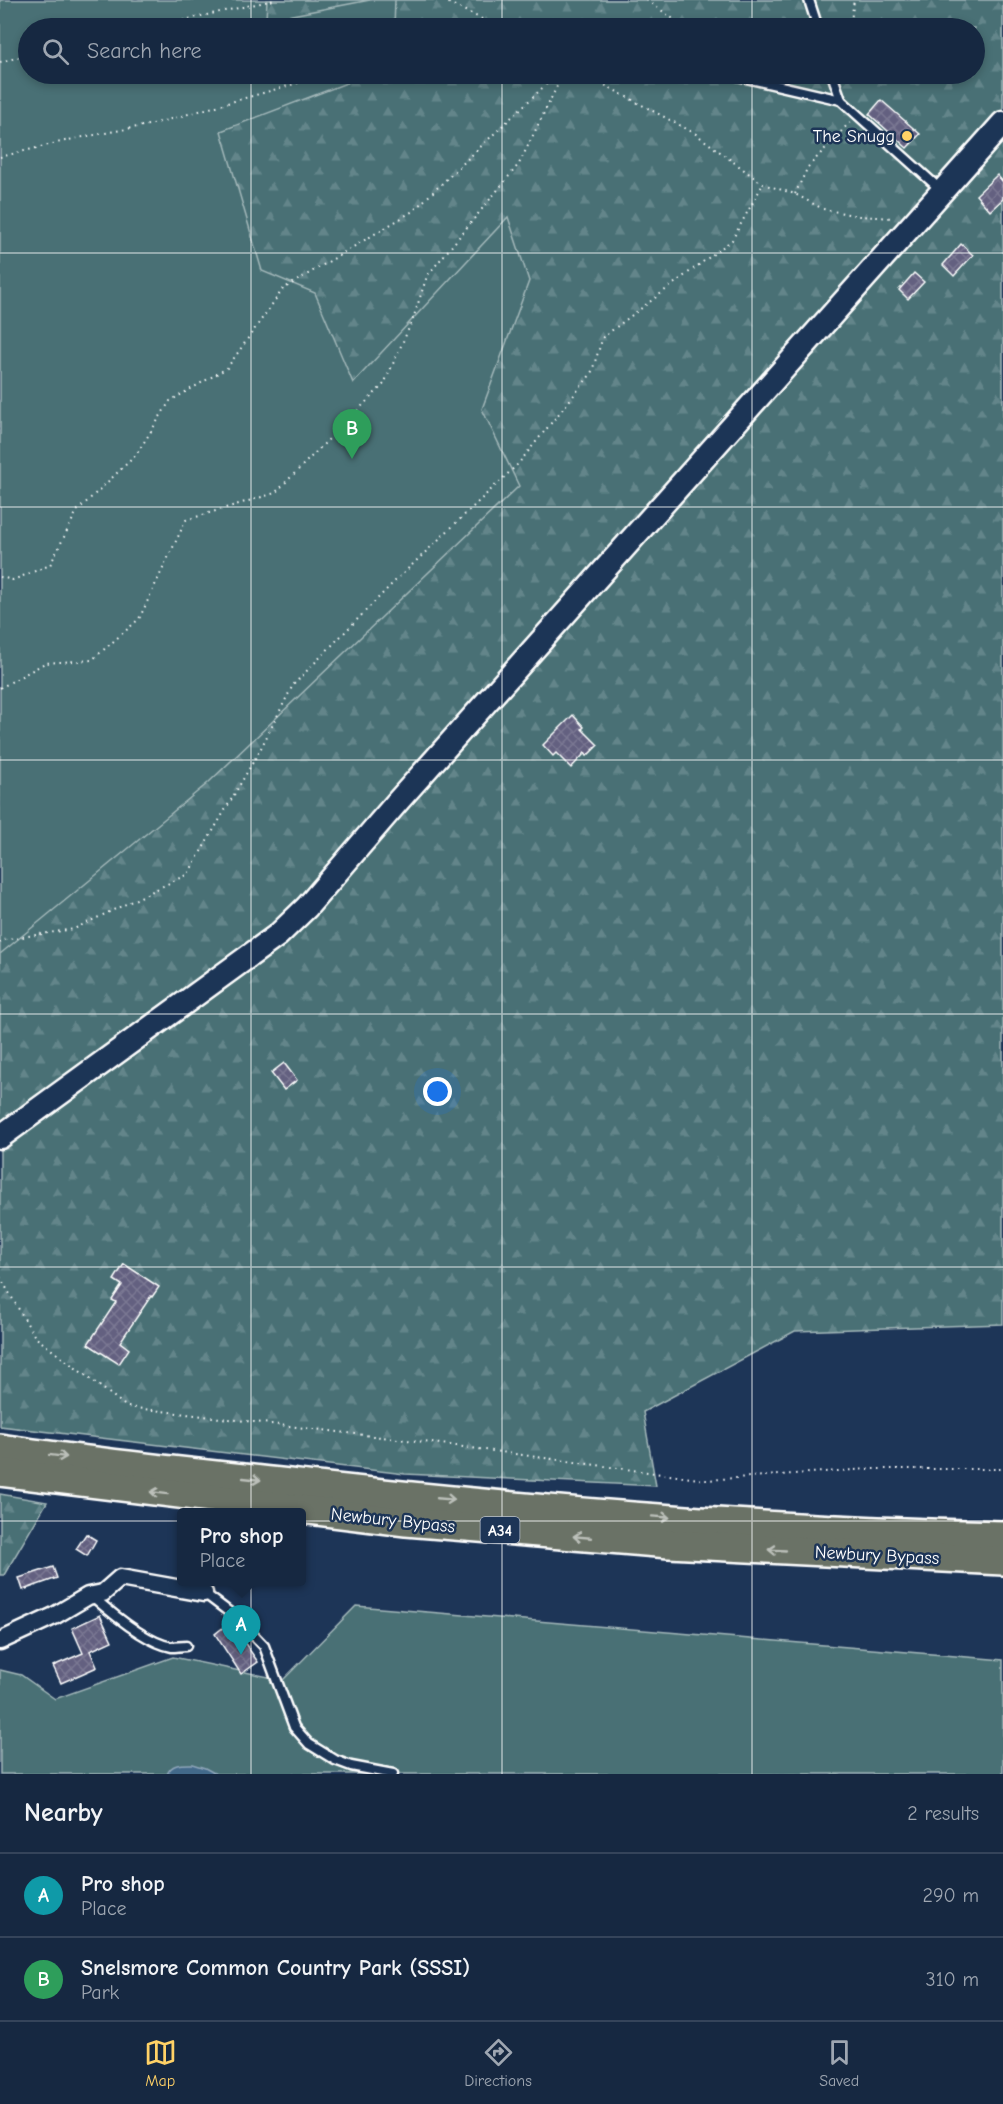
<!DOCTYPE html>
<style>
body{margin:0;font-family:"Comic Neue",sans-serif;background:#1f3048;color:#f1f3f6}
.you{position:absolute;left:438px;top:1092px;width:21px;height:21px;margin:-15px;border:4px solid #fff;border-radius:50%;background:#1a73e8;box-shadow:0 0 0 9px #1a73e833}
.badge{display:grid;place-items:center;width:39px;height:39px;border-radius:50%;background:#ffd166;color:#fff;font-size:20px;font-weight:700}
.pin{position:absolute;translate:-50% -50px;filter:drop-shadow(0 2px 3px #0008)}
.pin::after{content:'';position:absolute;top:32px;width:21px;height:18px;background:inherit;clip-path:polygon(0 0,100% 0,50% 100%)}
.popup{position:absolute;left:177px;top:1508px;width:129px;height:78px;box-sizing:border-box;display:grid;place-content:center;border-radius:6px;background:#162841;filter:drop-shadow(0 2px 4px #0005);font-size:20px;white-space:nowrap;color:#9ea6b1}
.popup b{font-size:22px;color:#f1f3f6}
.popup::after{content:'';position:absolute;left:50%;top:100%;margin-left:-12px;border:12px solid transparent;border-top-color:#162841}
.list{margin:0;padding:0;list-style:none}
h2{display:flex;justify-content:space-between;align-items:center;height:78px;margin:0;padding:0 24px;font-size:26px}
h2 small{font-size:20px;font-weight:400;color:#9ea6b1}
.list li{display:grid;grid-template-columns:39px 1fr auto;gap:18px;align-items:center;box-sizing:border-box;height:84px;padding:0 24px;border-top:2px solid #35445a}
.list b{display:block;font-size:22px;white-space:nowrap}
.list p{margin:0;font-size:20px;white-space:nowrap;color:#9ea6b1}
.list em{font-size:20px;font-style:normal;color:#9ea6b1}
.icon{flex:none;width:33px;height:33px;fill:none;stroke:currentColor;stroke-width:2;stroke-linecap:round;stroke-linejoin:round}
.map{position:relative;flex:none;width:1003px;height:1774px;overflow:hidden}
.search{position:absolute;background:#162841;box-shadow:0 3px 9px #0003;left:18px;right:18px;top:18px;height:66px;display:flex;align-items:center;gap:15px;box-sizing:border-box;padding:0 21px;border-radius:33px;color:#9ea6b1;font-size:22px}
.sheet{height:246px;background:#162841}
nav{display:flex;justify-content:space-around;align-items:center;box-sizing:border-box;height:84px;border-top:2px solid #35445a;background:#162841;font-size:16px;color:#9ea6b1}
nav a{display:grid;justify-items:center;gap:3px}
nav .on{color:#ffd166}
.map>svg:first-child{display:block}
.green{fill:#487075;stroke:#a4b8ba;stroke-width:1.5;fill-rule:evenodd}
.forest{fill:url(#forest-firs);stroke:#a4b8ba;stroke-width:1.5}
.water{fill:#42698a;stroke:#8ea5b9;stroke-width:1.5}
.building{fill:url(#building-cross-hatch);stroke:#fff;stroke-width:1.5}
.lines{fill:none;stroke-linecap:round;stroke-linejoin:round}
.service-casing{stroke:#fff;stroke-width:13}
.minor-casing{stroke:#fff;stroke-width:21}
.secondary-casing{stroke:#fff;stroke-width:27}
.trunk-casing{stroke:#fff;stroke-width:32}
.path{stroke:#fff;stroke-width:2;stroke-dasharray:1.5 4.5;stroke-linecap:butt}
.service{stroke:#1d3557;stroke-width:8}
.minor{stroke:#1d3557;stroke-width:16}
.secondary{stroke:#1d3557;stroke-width:22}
.trunk{stroke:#6a7266;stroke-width:27}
.oneway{stroke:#bcc0ba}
.grid{fill:none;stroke:#fff;stroke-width:1.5;stroke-opacity:0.55}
.poi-dot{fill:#ffd166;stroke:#1d3557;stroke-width:2}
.labels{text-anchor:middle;stroke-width:5;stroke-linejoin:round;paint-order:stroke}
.shield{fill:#1d3557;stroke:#bbc2cd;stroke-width:1.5}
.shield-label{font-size:16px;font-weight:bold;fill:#fff}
.poi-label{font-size:18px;fill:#fff;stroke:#1d3557;text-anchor:end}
.street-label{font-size:18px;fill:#fff;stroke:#1d3557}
</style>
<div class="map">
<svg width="1003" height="1774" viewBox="0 0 1003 1774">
<defs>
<pattern id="forest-firs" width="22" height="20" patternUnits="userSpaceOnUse" patternTransform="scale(1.5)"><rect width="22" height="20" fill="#487075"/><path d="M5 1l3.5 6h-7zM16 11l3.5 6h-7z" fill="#63858a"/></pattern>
<pattern id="building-cross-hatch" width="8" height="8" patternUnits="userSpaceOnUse" patternTransform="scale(1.5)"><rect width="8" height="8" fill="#636080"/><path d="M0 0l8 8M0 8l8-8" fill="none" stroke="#7a7893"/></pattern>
</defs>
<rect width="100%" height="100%" fill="#1d3557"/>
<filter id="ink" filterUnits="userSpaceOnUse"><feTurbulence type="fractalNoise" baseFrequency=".0167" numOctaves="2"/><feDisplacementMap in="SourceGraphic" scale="12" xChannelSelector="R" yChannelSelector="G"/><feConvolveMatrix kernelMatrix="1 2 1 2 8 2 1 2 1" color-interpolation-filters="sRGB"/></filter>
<g filter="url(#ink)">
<g class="green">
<path d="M0,0H1003V123L0,1076ZM28,28H974V74H28Z"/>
<polygon points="356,1606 1003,1660 1003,1774 0,1774 0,1670 21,1675 55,1699 173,1657 283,1680"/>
</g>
<g class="forest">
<polygon points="267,0 370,0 266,20"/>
<polygon points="395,0 1003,0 1003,1324 795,1331 643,1412 656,1486 405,1474 0,1426 0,954 208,783 519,486 482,409 529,281 508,217 353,383 315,293 262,271 221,131 370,74 974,74 974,28 394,28"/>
<polygon points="0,1494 47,1502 4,1575 0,1575"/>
</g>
<path class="water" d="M192,1764L205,1768L216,1774H167C172,1763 181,1764 192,1764Z"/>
<g class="building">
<polygon points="881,100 920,134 907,148 869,114"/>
<polygon points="997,175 1003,182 1003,199 990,211 976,195"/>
<polygon points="961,244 973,255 954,276 943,265"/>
<polygon points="914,273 924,282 908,299 899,290"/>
<polygon points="573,715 584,727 582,729 598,745 587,756 585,753 571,768 556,753 553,756 543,745"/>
<polygon points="284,1063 297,1080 284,1090 271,1073"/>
<polygon points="124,1264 159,1287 152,1297 151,1296 120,1342 129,1349 119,1364 88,1344 116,1302 112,1300 122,1285 114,1280"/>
<polygon points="86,1534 96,1540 87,1556 76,1549"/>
<polygon points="53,1567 57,1578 23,1590 19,1578"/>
<polygon points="100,1615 112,1641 90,1651 97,1667 61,1683 53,1666 83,1653 72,1628"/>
<polygon points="230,1622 258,1662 241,1674 215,1634"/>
</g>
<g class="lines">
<defs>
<g id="service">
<polyline points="809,0 818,28"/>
<polyline points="729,74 841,100"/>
<polyline points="832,74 841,100 942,191"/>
<polyline points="204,1593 237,1618 264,1646 294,1727 309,1744 335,1760 351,1766 393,1774"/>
<path d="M92,1596C110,1612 147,1643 172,1647C176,1647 182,1646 186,1646"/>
</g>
<polyline id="minor" points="0,1641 54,1616 88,1596 103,1593 120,1578 204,1593"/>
<polyline id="secondary" points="0,1137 278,935 307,907 399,800 1003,123"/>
<g id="trunk">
<path d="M0,1448C105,1464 211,1474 317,1486C543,1511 775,1530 1003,1535"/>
<polyline points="0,1472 406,1522 669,1544 1003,1561"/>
</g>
</defs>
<use href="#service" class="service-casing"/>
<use href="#minor" class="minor-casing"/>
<use href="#secondary" class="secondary-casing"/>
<use href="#trunk" class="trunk-casing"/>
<g class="path">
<polyline points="443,0 500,28"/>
<polyline points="647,0 686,28"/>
<polyline points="148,28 274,0"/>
<polyline points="455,28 462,26 480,28"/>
<polyline points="850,28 854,0"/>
<polyline points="0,62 28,55"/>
<polyline points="584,74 696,134 763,184 795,194 823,209 858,216 894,218"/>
<polyline points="0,157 73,139 153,124 330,74"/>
<polyline points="795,194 808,167 851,121"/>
<polyline points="0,577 13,580 50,565 77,511 136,455 170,401 227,368 283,289 413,211 557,74"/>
<polyline points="0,688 45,663 92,660 139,619 186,520 275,493 384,384 413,319 427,276 519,164 563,74"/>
<polyline points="0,943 3,940 74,929 188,874 260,750 293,685 392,584 518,464 591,374 603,337 732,240 763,184"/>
<polyline points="0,1277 35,1337 127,1407 449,1445 706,1480 868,1469 1003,1469"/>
</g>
<use href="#service" class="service"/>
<use href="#minor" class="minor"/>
<use href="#secondary" class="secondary"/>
<use href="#trunk" class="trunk"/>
</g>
<defs><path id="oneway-shaft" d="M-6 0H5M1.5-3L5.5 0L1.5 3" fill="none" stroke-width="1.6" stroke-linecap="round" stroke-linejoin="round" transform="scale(1.5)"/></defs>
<g class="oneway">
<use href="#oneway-shaft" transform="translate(58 1456) rotate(7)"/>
<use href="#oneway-shaft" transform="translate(252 1479) rotate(6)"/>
<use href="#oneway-shaft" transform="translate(159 1493) rotate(-173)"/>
<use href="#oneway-shaft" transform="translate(446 1499) rotate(5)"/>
<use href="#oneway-shaft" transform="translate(661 1517) rotate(4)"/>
<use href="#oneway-shaft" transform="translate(582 1537) rotate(-175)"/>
<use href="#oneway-shaft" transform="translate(777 1550) rotate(-177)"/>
</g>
</g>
<path class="grid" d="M251,0V28M502,0V28M752,0V28M251,74V1774M502,74V1774M752,74V1774M0,253H1003M0,507H1003M0,760H1003M0,1014H1003M0,1267H1003M0,1521H1003"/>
<circle class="poi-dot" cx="907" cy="136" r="6"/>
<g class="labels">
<rect class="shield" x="480.5" y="1517" width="39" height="26" rx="4.5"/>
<g class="shield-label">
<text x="500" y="1536">A34</text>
</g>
<g class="poi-label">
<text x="895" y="142">The Snugg</text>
</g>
<g class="street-label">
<text transform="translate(393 1520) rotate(6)" y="6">Newbury Bypass</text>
<text transform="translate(877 1555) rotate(3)" y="6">Newbury Bypass</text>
</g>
</g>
</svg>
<div class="you"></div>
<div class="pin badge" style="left:241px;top:1655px;background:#0f9aa8">A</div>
<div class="popup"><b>Pro shop</b>Place</div>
<div class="pin badge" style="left:352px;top:459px;background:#2e9e5b">B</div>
<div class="search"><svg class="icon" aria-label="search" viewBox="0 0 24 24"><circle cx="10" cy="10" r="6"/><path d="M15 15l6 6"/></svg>Search here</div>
</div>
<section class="sheet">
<h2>Nearby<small>2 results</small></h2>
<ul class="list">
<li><span class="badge" style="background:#0f9aa8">A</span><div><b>Pro shop</b><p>Place</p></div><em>290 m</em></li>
<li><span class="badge" style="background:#2e9e5b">B</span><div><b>Snelsmore Common Country Park (SSSI)</b><p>Park</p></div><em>310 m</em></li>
</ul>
</section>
<nav>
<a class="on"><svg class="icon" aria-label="map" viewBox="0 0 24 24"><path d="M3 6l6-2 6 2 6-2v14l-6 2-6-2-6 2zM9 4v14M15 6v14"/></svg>Map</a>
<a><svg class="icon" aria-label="directions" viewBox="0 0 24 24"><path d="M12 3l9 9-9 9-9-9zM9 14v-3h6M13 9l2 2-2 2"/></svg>Directions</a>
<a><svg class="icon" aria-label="saved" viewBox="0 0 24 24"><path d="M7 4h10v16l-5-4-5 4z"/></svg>Saved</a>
</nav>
